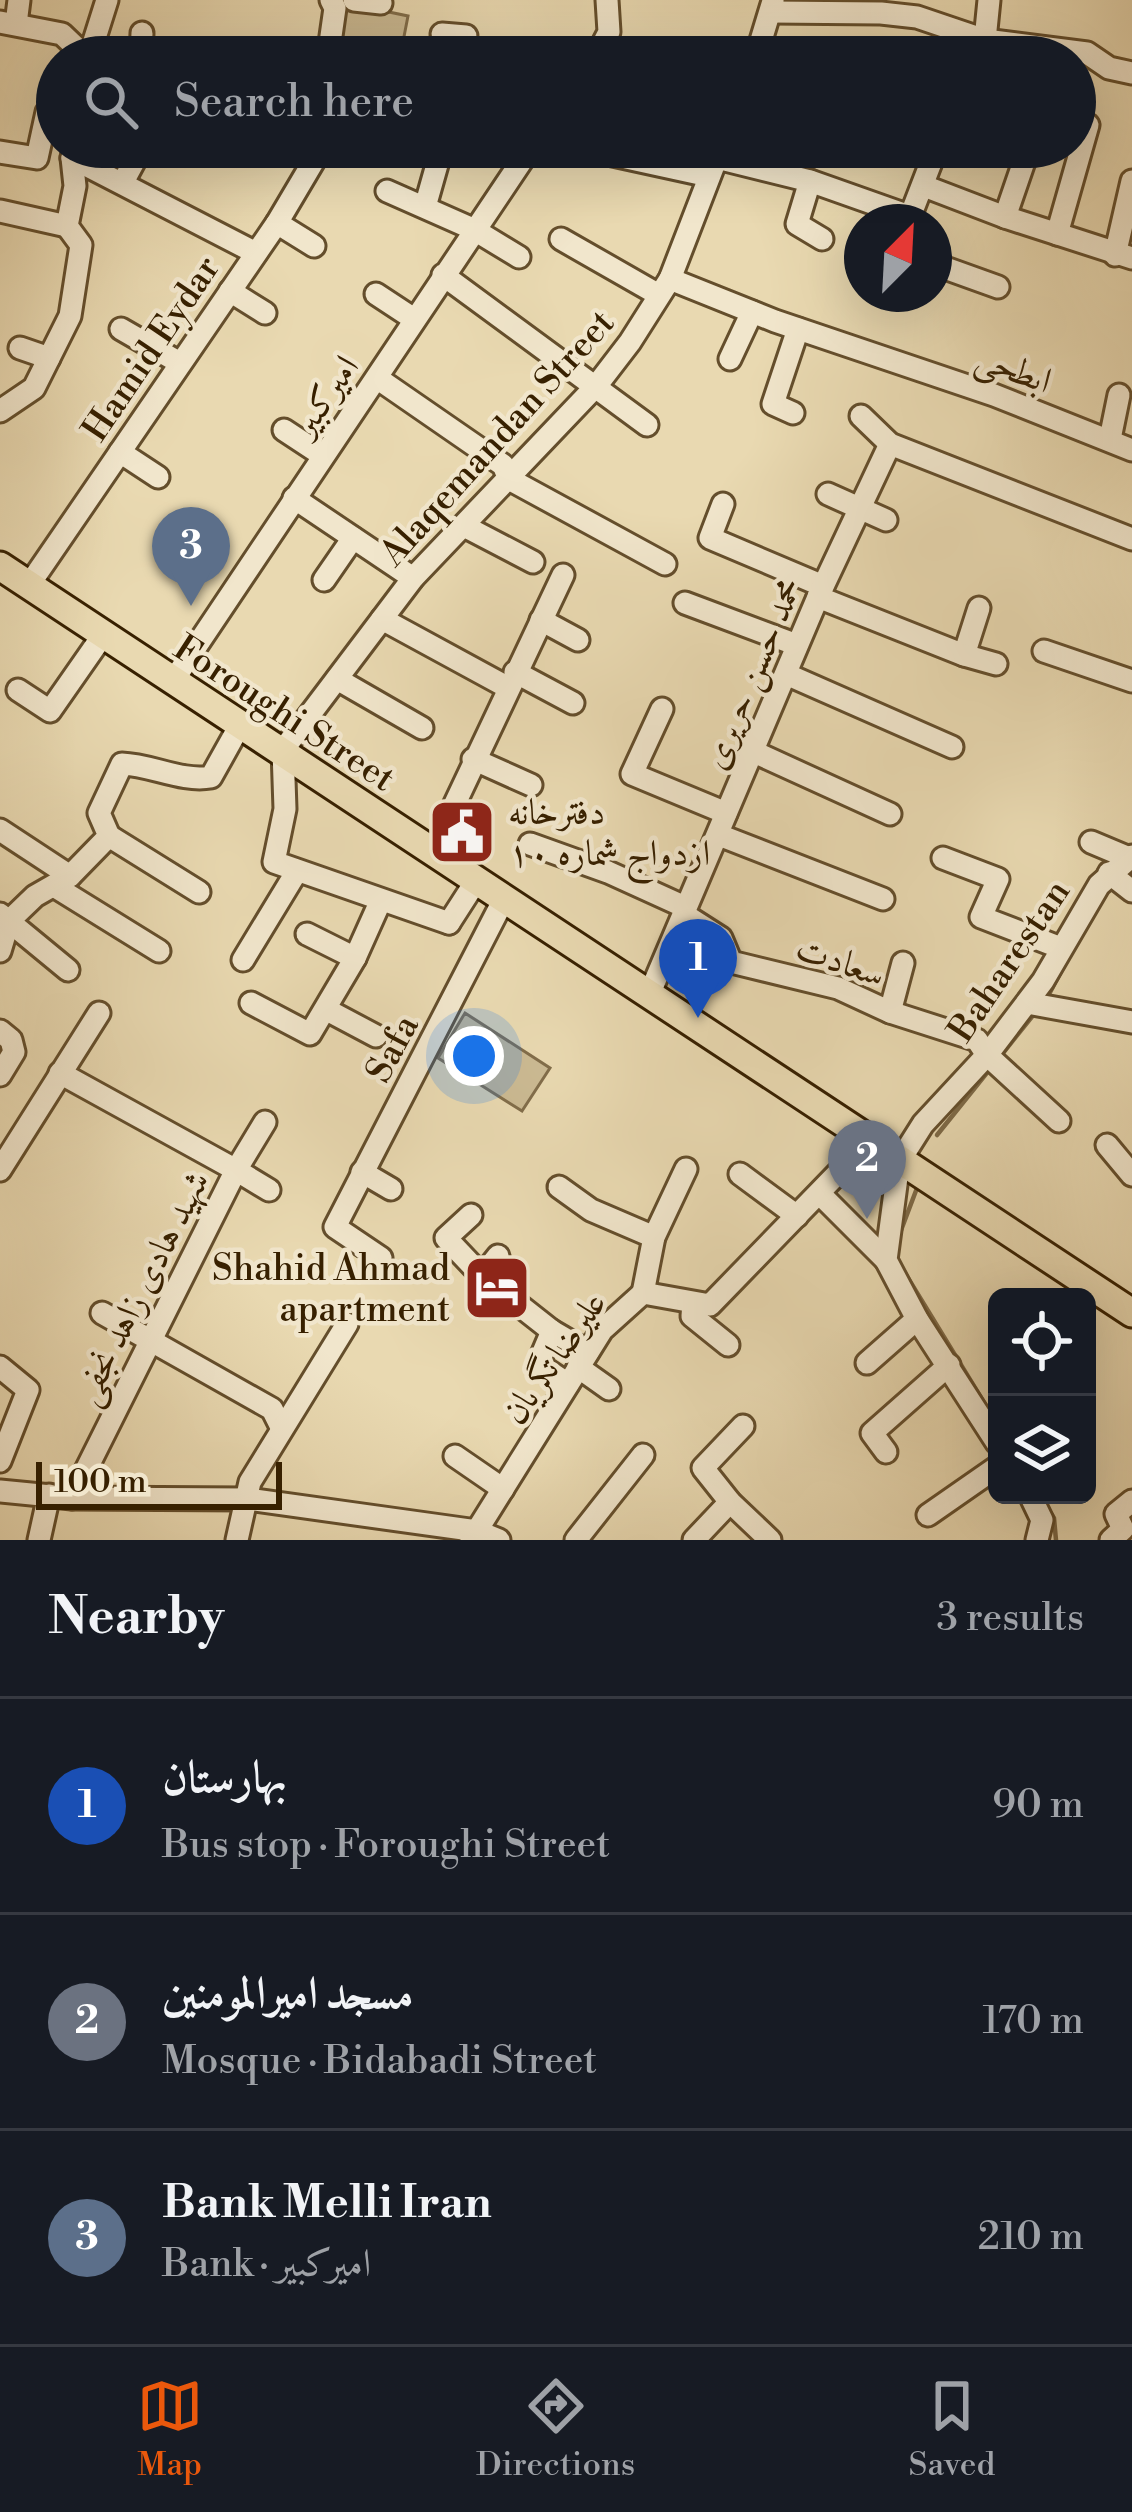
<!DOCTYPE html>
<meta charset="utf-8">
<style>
body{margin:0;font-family:"Libre Bodoni",Amiri,serif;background:#20242c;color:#f1f3f6}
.controls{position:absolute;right:36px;bottom:36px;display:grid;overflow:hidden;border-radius:18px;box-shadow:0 12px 48px #0002}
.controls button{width:108px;height:108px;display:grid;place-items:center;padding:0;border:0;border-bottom:3px solid #363941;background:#171b24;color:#f1f3f6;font:60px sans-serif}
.compass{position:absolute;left:844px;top:204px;width:108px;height:108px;border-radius:50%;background:#171b24;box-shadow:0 12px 48px #0002;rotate:24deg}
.scale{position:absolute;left:36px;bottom:30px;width:246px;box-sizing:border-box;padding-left:12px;border:6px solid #372000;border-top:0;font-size:33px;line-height:42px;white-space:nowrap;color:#372000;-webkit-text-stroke:9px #f1e6cc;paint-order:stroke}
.you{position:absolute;left:474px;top:1056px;width:42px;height:42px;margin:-30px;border:9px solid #fff;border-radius:50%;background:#1a73e8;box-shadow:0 0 0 18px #1a73e833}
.badge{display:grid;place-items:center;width:78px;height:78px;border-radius:50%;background:#ea580c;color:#fff;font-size:39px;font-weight:700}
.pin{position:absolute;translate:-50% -99px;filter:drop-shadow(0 3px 6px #0008)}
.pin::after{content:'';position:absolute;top:63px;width:42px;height:36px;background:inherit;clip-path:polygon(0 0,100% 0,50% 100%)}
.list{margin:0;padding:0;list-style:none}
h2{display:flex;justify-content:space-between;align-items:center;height:156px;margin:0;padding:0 48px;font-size:51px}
h2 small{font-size:39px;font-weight:400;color:#9ea1a6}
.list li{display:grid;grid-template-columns:78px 1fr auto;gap:36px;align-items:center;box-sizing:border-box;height:216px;padding:0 48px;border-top:3px solid #363941}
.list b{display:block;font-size:45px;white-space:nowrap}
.list p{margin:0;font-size:39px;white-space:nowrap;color:#9ea1a6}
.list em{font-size:39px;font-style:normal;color:#9ea1a6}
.icon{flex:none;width:66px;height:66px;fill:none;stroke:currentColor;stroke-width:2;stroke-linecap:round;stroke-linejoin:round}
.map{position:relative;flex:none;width:1132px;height:1540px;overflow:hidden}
.search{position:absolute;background:#171b24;box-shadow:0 12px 48px #0002;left:36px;right:36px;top:36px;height:132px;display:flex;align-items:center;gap:30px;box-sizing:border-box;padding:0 42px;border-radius:66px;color:#9ea1a6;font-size:45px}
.sheet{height:804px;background:#171b24}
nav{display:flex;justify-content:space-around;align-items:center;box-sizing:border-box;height:168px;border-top:3px solid #363941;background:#171b24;font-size:33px;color:#9ea1a6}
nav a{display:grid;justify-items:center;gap:6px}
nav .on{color:#ea580c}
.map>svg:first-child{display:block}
.green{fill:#cbba93;stroke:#816d4a;stroke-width:3}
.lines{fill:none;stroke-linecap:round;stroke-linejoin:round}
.stream{stroke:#7d6946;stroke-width:4.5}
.minor-casing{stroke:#644e2c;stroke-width:27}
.major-casing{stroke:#372000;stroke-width:33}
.minor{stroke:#f1e6cc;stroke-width:21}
.major{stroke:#e9d9b1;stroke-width:27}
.labels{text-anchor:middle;stroke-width:9;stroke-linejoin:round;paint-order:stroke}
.street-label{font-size:36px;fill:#372000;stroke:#f1e6cc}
.poi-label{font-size:36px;fill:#372000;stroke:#f1e6cc;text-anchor:start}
</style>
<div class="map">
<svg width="1132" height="1540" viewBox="0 0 1132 1540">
<rect width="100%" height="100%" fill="#e9d9b1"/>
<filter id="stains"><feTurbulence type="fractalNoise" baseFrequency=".00167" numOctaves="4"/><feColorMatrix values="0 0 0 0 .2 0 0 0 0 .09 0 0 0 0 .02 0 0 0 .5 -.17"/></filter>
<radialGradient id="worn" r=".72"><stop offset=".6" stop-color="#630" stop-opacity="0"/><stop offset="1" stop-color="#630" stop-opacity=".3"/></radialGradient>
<g class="green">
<polygon points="341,2 408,16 400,57 334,57"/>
<polygon points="465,1013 550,1068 522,1111 438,1058"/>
</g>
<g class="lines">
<g class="stream">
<polyline points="1047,998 1064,966"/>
<polyline points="1003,1053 1035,1013"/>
<polyline points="937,1135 990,1069"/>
<polyline points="900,1233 917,1188"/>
<polyline points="897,1260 991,1414"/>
<polyline points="1046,1506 1054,1518 1056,1540"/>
</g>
<defs>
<g id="minor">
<polyline points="354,0 381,3"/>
<polyline points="771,12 881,13 917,17 985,40 1087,53 1109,68 1132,73"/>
<polyline points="0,22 62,34 86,57"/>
<polyline points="16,24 19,0"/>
<polyline points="442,34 466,36 463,57"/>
<polyline points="985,40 989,0"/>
<polyline points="89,57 107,0"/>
<polyline points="141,57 142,33"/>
<polyline points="328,57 335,8 331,0"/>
<polyline points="596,57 609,32 607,0"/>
<polyline points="756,57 773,1"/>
<polyline points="576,147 709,176"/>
<polyline points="0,152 37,158 47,112"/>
<polyline points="72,158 256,253"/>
<polyline points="717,158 810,181 909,216"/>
<polyline points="810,181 797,224 822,239"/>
<polyline points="123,182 142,147"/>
<polyline points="924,186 1005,217 1132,258"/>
<polyline points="387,191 473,229 519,257"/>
<polyline points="425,207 442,147"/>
<polyline points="0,211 67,226"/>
<polyline points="1005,217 1029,147"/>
<polyline points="908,222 937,147"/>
<polyline points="277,223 314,246"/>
<polyline points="1057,234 1088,125"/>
<polyline points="561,239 659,295"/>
<polyline points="1115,255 1132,181"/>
<polyline points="934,264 998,287"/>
<polyline points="443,275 647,425"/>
<polyline points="670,279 775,321 994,395 1132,450"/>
<polyline points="230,291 265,313"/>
<polyline points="376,294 414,319"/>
<polyline points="121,329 180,363"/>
<polyline points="20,348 49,358"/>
<polyline points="730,359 752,312"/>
<polyline points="377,378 503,465 509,479 665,564"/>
<polyline points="0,411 34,388 70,316 81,245 67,226 75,186 72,158 75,147"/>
<polyline points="793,413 773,404 798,329"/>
<polyline points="861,416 890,444 1132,539"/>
<polyline points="284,430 322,455"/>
<polyline points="1110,439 1119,395"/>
<polyline points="120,452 158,477"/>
<polyline points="828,494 886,520"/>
<polyline points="294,498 413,578"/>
<polyline points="723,504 710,538 823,586"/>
<polyline points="464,526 533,562"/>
<polyline points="324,580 353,538"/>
<polyline points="29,585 277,223 322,147"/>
<polyline points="818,597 964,655 979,608"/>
<polyline points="685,603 797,645"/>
<polyline points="382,619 507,687"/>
<polyline points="541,620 578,640"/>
<polyline points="1044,651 1132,681"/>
<polyline points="964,655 996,664"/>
<polyline points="515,672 573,703"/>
<polyline points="786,674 952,747"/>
<polyline points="337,679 422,728"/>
<polyline points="173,681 531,147"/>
<polyline points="18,690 50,711 103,635"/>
<polyline points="662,709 632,774 726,813"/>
<polyline points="754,752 890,814"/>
<polyline points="473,759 531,785"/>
<polyline points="450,814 563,575"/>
<polyline points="0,830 70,876"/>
<polyline points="719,835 883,899"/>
<polyline points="109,836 199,892"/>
<polyline points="1091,842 1129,858"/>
<polyline points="530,844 608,872 685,907"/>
<polyline points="943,858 998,879 981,917 1061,948"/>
<polyline points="1109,873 1132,891"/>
<polyline points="54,886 159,951"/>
<polyline points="0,914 68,970"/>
<polyline points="685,915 721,938 731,962 838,988 890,1012 977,1040 987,1055 1059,1121"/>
<polyline points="449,923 274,862 285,809 283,750 413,578 597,385 630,342 670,279 721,147"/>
<polyline points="449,923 476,881"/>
<polyline points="307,934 355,958"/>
<path d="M0,951L9,921L35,896L70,876L109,836L99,813L122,764C152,765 181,782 211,777L240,725"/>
<polyline points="243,960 297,871"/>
<polyline points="649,995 818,597 890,444"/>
<polyline points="251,1003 310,1034 355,958 381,900"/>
<polyline points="1027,1003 1132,1022"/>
<polyline points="327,1010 376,1036"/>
<polyline points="890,1012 903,963"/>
<polyline points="0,1031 11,1040 14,1052 0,1075"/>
<polyline points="60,1073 236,1170 265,1122"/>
<polyline points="1107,1145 1132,1175"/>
<polyline points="0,1170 99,1013"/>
<polyline points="362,1172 391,1189"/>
<polyline points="740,1174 797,1216"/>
<polyline points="559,1187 591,1210 654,1237"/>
<polyline points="820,1194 886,1260"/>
<polyline points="471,1215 446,1238 482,1276 552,1331"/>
<polyline points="381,1258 335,1227 504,899"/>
<polyline points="482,1276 498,1256"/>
<polyline points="643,1293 654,1237 686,1169"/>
<polyline points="693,1303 692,1316 728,1345"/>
<polyline points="102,1313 272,1409 281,1427"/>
<polyline points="867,1363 917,1319"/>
<polyline points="0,1367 28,1390 0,1461"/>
<polyline points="578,1367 609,1389"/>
<polyline points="568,1384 538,1364 552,1331 588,1352"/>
<polyline points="743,1426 703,1468 730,1502 770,1540"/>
<polyline points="997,1443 917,1319 886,1260 899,1162 923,1124 987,1055 1043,981 1099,885 1132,856"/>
<polyline points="886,1452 872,1433 949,1365"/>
<polyline points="455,1456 503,1489"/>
<polyline points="0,1491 72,1498 247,1499 477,1531 499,1540"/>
<polyline points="1030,1495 1042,1520 1037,1540"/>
<polyline points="72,1498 236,1170 269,1190"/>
<polyline points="928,1515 997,1467"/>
<polyline points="39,1540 49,1495"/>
<polyline points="237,1540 250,1482 347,1324"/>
<polyline points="471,1540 602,1330 643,1293 710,1305 869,1141"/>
<polyline points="576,1540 643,1455"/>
<polyline points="694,1540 730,1502"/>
<polyline points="1111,1540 1123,1529 1116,1514 1132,1501"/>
</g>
<polyline id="major" points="0,566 1132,1313"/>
</defs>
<use href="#minor" class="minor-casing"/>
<use href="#major" class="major-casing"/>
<use href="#minor" class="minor"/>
<use href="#major" class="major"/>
</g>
<defs>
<symbol id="civic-square" viewBox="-11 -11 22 22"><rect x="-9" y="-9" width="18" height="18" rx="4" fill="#8f2418" stroke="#f1e6cc"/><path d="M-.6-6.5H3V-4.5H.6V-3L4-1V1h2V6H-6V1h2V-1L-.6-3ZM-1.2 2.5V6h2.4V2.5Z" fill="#fff"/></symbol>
<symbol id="hotel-square" viewBox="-11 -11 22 22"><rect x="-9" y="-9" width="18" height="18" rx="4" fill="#8f2418" stroke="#f1e6cc"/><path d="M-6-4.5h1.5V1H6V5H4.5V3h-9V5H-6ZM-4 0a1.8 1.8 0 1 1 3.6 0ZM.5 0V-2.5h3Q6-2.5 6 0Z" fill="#fff"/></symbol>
</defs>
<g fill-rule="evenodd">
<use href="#civic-square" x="424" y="794" width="76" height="76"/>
<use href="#hotel-square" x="459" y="1250" width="76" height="76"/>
</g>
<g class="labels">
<g class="street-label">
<text transform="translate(150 348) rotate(-56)" y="13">Hamid Eydar</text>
<text transform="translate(1014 368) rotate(20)" y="13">ابطحی</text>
<text transform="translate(324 395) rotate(-55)" y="13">امیرکبیر</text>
<text transform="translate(496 437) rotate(-48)" y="13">Alaqemandan Street</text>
<text transform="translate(751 673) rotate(-67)" y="13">محمد حسن حریری</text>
<text transform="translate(285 712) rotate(33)" y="13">Foroughi Street</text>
<text transform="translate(841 960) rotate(19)" y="13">سعادت</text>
<text transform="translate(1008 960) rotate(-56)" y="13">Baharestan</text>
<text transform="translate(391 1048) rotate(-62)" y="13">Safa</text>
<text transform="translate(140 1287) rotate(-63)" y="13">شهید هادی زاهد نجفی</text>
<text transform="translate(553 1357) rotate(-55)" y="13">علیرضا تگریان</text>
</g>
<g class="poi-label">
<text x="508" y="824">دفترخانه<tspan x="508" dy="41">ازدواج شماره ۱۰</tspan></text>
<text x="450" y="1280" text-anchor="end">Shahid Ahmad<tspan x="450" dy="41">apartment</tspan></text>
</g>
</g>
<rect width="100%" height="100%" filter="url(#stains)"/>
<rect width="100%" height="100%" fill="url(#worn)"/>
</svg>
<div class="controls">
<button><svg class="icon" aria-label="locate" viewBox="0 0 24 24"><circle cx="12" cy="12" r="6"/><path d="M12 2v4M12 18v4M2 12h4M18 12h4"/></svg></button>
<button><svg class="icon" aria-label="layers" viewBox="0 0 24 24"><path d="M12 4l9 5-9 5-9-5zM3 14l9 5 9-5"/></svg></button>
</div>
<svg class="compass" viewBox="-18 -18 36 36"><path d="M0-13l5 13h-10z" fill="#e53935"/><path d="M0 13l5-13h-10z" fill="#9ea1a6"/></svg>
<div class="scale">100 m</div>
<div class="you"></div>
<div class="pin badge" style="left:698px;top:1018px;background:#1a4fb4">1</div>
<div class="pin badge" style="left:867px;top:1219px;background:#6b7280">2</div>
<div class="pin badge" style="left:191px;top:606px;background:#5c6f8a">3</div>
<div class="search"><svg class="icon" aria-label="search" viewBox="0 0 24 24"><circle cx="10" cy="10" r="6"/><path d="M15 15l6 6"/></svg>Search here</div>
</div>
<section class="sheet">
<h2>Nearby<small>3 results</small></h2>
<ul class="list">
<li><span class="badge" style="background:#1a4fb4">1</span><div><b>بهارستان</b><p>Bus stop · Foroughi Street</p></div><em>90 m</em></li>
<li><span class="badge" style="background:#6b7280">2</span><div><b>مسجد امیرالمومنین</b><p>Mosque · Bidabadi Street</p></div><em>170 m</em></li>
<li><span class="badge" style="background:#5c6f8a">3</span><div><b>Bank Melli Iran</b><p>Bank · امیرکبیر</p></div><em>210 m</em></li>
</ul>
</section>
<nav>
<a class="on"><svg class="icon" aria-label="map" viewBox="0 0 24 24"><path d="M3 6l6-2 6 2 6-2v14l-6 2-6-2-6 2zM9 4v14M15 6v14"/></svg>Map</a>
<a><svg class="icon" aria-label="directions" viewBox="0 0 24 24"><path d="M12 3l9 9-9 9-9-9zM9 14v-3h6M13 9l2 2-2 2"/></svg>Directions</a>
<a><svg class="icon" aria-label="saved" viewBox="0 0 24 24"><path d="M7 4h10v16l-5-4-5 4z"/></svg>Saved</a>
</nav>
